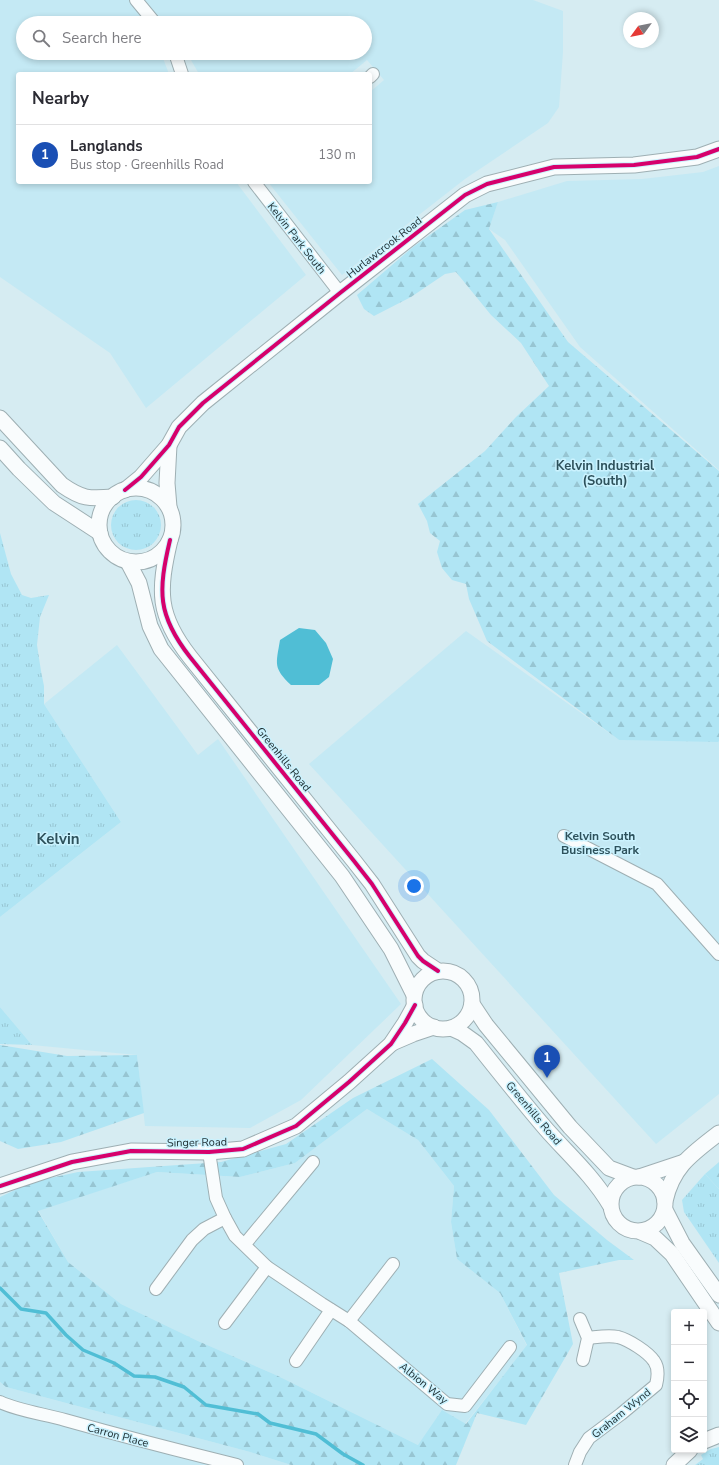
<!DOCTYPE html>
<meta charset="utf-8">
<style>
body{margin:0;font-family:"Nunito Sans",sans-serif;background:#f7f7f7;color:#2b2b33}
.controls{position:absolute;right:12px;bottom:12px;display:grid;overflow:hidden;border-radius:4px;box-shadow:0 2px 6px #0003}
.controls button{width:36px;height:36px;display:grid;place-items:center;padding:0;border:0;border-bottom:1px solid #e1e1e2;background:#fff;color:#2b2b33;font:20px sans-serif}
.compass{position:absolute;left:623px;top:12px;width:36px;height:36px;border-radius:50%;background:#fff;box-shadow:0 2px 6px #0003;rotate:237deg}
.you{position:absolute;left:414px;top:886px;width:14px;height:14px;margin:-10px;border:3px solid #fff;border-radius:50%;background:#1a73e8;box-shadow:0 0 0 6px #1a73e833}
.badge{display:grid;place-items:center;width:26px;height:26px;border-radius:50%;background:#7c3aed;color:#fff;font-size:13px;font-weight:700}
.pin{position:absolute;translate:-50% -33px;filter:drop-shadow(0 1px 2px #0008)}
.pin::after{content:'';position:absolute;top:21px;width:14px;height:12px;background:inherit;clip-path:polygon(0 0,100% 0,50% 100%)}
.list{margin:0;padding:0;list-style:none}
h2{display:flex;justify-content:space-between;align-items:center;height:52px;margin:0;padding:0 16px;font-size:17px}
h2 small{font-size:13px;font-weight:400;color:#7c7c81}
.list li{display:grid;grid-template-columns:26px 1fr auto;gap:12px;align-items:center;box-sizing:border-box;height:60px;padding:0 16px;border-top:1px solid #e1e1e2}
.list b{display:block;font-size:15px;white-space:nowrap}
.list p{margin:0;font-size:13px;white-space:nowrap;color:#7c7c81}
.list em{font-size:13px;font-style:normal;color:#7c7c81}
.icon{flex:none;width:22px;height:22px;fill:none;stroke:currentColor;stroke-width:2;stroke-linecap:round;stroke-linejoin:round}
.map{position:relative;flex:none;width:719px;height:1465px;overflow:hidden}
.search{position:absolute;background:#fff;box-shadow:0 2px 6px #0003;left:16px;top:16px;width:356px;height:44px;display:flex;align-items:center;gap:10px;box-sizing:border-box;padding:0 14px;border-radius:22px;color:#7c7c81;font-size:15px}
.panel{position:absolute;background:#fff;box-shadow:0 2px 6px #0003;left:16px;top:72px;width:356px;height:112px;border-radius:4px}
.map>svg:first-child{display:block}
.built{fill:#c4e9f4}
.grass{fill:url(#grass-tufts)}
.forest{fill:url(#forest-firs);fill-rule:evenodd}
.water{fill:#50bed5}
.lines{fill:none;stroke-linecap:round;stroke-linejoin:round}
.stream{stroke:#50bed5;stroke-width:3.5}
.minor-casing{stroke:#9eafb3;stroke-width:14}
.tertiary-casing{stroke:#9eafb3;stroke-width:17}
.minor{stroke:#f9fcfd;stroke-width:12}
.tertiary{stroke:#f9fcfd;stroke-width:15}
.cycleway-casing{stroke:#caf2fe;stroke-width:6}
.cycleway{stroke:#d6006c;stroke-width:4}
.labels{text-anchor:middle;stroke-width:3;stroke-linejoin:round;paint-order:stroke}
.street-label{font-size:11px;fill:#1c2c30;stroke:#caf2fe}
.neighbourhood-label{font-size:12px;font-weight:bold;fill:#2d515b;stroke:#caf2fe}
.quarter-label{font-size:13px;font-weight:bold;fill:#2d515b;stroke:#caf2fe}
.district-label{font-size:15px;font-weight:bold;fill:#2d515b;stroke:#caf2fe}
</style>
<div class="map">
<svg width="719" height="1465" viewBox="0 0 719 1465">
<defs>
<pattern id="grass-tufts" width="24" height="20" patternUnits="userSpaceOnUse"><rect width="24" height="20" fill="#b0e5f4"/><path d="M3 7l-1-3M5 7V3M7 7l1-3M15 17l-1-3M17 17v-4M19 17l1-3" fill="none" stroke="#97c5d2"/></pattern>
<pattern id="forest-firs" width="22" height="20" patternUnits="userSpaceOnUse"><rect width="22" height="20" fill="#b0e5f4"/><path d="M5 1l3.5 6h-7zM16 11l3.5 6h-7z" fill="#97c5d2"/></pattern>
</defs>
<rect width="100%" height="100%" fill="#d6ecf2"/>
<g class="built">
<polygon points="0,0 533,0 563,11 563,52 559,107 548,123 465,179 342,275 268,182 370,182 370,92 384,80 367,60 350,74 199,74 187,53 365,53 365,23 23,23 23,53 161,53 169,74 18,74 18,182 236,182 306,275 146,408 110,353 0,277"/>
<polygon points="719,166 719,470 580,347 505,240 489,229 498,202 567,181 642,179 703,172"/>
<polygon points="466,631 619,740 719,741 719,1094 656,1144 309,764"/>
<polygon points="117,645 198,755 218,739 401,1004 301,1100 250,1128 145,1126 137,1055 32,1045 0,1007 0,917 121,822 44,704"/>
<polygon points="367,1109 418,1140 454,1186 451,1222 457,1259 500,1293 527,1346 465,1424 418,1445 276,1375 198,1341 121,1304 68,1262 38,1210 157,1172 240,1177 295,1163"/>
<polygon points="0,1382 6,1387 250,1452 291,1465 0,1465"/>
</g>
<g class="grass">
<circle cx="136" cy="525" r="25"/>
<polygon points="0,533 11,574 22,595 31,598 49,595 40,617 37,645 41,671 44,686 44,704 121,822 0,917"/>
<polygon points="0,1007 32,1045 0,1044"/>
<polygon points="705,1174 719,1189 719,1263 684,1212 682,1200"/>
<polygon points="719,1447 719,1465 695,1465 703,1459 701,1455 711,1449"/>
</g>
<g class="forest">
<polygon points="498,202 489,229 568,342 719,471 719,741 718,742 619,740 487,641 469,599 466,584 452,580 442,568 437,552 440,541 430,533 427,521 418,504 485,451 516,417 549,386 521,343 491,315 456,272 445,274 411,297 374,316 364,309 357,295 413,247 465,210"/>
<polygon points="0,1045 67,1056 137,1055 144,1113 61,1142 18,1149 0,1141"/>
<path d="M432,1059L489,1110L554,1195L607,1240L634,1260H619L559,1273L573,1344L526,1425L477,1413L456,1465H291L250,1452L6,1387L0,1382V1197L32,1182L78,1172L221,1162L286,1144L353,1098ZM367,1109L418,1140L454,1186L451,1222L457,1259L500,1293L527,1345L466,1424L442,1410L418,1445L276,1375L198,1341L121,1304L68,1262L38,1211L157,1172L240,1177L295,1163Z"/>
<polygon points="719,1162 719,1189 705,1174"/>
</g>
<path class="water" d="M299,628L315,630L326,643L333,659L329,677L319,685H291C273,668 276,664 280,640Z"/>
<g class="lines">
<polyline class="stream" points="0,1288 21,1309 46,1313 66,1335 83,1350 114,1363 134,1376 155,1377 184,1387 206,1405 258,1414 270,1423 316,1434 343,1454 363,1465"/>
<defs>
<g id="minor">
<polyline points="136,0 155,23"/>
<polyline points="175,53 182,74"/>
<polyline points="370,77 373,74"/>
<polyline points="254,182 340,293"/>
<polyline points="564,836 657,884 719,954"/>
<polyline points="209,1152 216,1198 225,1218 235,1236 267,1267 322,1304 349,1321 447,1404 465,1406 510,1347"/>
<polyline points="245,1244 313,1162"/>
<polyline points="156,1289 192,1240 204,1229 225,1218"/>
<polyline points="580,1319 588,1338 583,1360"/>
<polyline points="349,1321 393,1264"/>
<polyline points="225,1323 267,1267"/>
<polyline points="296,1361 331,1310"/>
<path d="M0,1402C19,1411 44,1414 65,1420C122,1436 180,1451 237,1465"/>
<path d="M575,1465L580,1452L589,1438L621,1414L656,1385C658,1377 659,1368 654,1361C648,1352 629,1340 618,1337C608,1335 598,1337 588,1338"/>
</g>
<g id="tertiary">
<path d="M0,418L62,485C82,499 89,499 113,497"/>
<polyline points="0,448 19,469 54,503 100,533"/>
<circle cx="136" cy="525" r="37"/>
<polyline points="125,490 141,477 169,445 179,427 203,403 340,293 465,195 487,184 554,167 634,165 697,157 719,149"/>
<polyline points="169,507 167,483 169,445"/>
<path d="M170,540C158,591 157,615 190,657L354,861L372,884L418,956L423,961L438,971"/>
<polyline points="128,562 139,583 150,626 161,649 342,876 391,949 414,995"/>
<circle cx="443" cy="1000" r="29"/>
<polyline points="472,1004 486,1025 570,1127 609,1168 633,1177"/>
<path d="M451,1028L462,1033L476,1043C499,1072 522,1101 546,1129C568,1154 593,1176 610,1205"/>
<polyline points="392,1043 413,1034 434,1027"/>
<circle cx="638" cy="1204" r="27"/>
<polyline points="639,1177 684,1162"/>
<polyline points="0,1186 72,1162 131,1151 209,1152 243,1149 296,1126 349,1082 391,1044 405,1023 415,1005"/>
<path d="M665,1201C673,1166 692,1154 719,1133"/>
<polyline points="665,1210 682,1243 719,1295"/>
<polyline points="641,1232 655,1238 672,1254 719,1323"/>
<polyline points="704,1441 719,1435"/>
<polyline points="674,1465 690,1450"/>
</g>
</defs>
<use href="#minor" class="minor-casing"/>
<use href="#tertiary" class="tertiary-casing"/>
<use href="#minor" class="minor"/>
<use href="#tertiary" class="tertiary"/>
<defs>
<g id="cycleway">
<polyline points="125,490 141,477 169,445 179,427 203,403 340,293 465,195 487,184 554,167 634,165 697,157 719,149"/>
<path d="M170,540C158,591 157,615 190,657L354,861L372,884L418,956L423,961L438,971"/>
<polyline points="0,1186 72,1162 131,1151 209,1152 243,1149 296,1126 349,1082 391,1044 405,1023 415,1005"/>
</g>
</defs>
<use href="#cycleway" class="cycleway-casing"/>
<use href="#cycleway" class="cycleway"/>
</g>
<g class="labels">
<g class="street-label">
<text transform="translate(297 238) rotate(52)" y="4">Kelvin Park South</text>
<text transform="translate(384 247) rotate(-38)" y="4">Hurlawcrook Road</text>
<text transform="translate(284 759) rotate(51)" y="4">Greenhills Road</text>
<text transform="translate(534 1113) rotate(50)" y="4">Greenhills Road</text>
<text transform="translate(197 1142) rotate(-1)" y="4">Singer Road</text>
<text transform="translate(424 1383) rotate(39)" y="4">Albion Way</text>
<text transform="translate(621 1413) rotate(-39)" y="4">Graham Wynd</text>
<text transform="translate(118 1435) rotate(15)" y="4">Carron Place</text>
</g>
<g class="neighbourhood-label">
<text x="600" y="840">Kelvin South<tspan x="600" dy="14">Business Park</tspan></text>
</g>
<g class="quarter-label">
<text x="605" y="470">Kelvin Industrial<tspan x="605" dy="15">(South)</tspan></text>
</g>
<g class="district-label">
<text x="58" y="844">Kelvin</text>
</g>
</g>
</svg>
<div class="controls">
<button>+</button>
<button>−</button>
<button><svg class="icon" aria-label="locate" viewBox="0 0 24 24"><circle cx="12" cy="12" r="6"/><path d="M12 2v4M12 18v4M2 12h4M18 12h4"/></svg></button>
<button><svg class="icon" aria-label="layers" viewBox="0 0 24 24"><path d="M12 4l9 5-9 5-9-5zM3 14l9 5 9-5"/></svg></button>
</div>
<svg class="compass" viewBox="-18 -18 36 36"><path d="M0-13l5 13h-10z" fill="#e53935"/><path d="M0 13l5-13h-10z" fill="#7c7c81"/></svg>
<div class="you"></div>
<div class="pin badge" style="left:547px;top:1078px;background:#1a4fb4">1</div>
<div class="search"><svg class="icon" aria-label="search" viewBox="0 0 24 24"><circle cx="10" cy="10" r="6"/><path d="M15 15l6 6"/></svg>Search here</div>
<section class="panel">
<h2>Nearby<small></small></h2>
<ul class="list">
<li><span class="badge" style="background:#1a4fb4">1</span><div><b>Langlands</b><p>Bus stop · Greenhills Road</p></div><em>130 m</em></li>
</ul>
</section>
</div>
